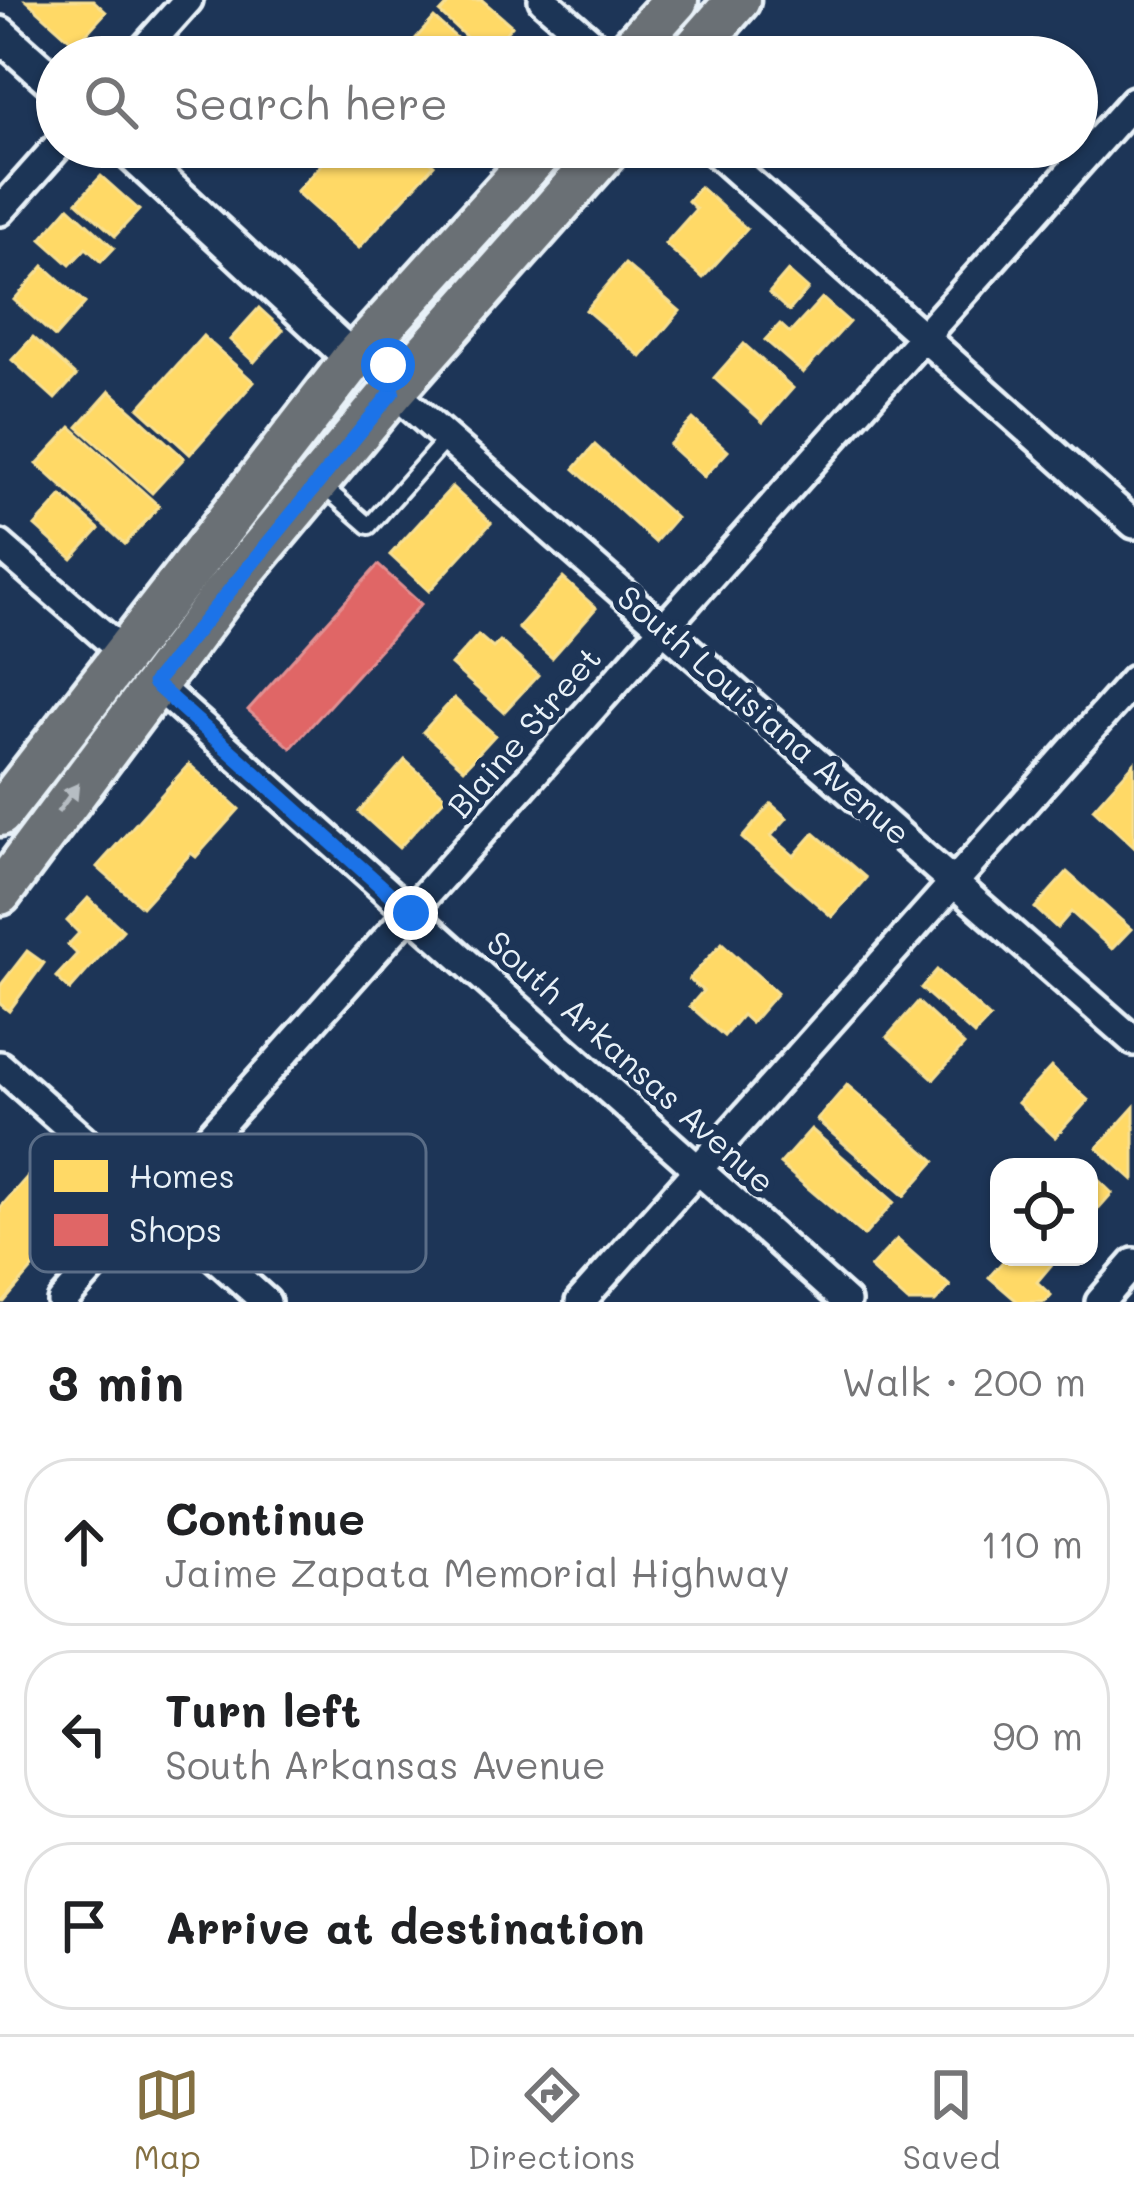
<!DOCTYPE html>
<meta charset="utf-8">
<style>
body{margin:0;font-family:Mali,sans-serif;background:#f6f6f6;color:#202124}
.controls{position:absolute;right:36px;bottom:36px;display:grid;overflow:hidden;border-radius:24px;box-shadow:0 3px 9px #0004}
.controls button{width:108px;height:108px;display:grid;place-items:center;padding:0;border:0;border-bottom:3px solid #e0e0e0;background:#fff;color:#202124;font:60px sans-serif}
.stop{position:absolute;width:36px;height:36px;margin:-27px;border:9px solid #1a73e8;border-radius:50%;background:#fff}
.stop.end{background:#1a73e8;border-color:#fff;box-shadow:0 3px 12px #0008}
.list{margin:0;padding:0;list-style:none}
h2{display:flex;justify-content:space-between;align-items:center;height:156px;margin:0;padding:0 48px;font-size:51px}
h2 small{font-size:39px;font-weight:400;color:#757577}
.list li{display:grid;grid-template-columns:78px 1fr auto;gap:36px;align-items:center;box-sizing:border-box;height:168px;margin:0 24px 24px;padding:0 24px;border:3px solid #e0e0e0;border-radius:48px}
.list b{display:block;font-size:45px;white-space:nowrap}
.list p{margin:0;font-size:39px;white-space:nowrap;color:#757577}
.list em{font-size:39px;font-style:normal;color:#757577}
.icon{flex:none;width:66px;height:66px;fill:none;stroke:currentColor;stroke-width:2;stroke-linecap:round;stroke-linejoin:round}
.map{position:relative;flex:none;width:1134px;height:1302px;overflow:hidden}
.search{position:absolute;background:#fff;box-shadow:0 3px 9px #0004;left:36px;right:36px;top:36px;height:132px;display:flex;align-items:center;gap:30px;box-sizing:border-box;padding:0 42px;border-radius:66px;color:#757577;font-size:45px}
.sheet{height:732px;background:#fff}
nav{display:flex;justify-content:space-around;align-items:center;box-sizing:border-box;height:168px;border-top:3px solid #e0e0e0;background:#fff;font-size:33px;color:#757577}
nav a{display:grid;justify-items:center;gap:6px}
nav .on{color:#847042}
.map>svg:first-child{display:block}
.homes{fill:#ffd966;stroke:#f8e092;stroke-width:3}
.shops{fill:#e06666;stroke:#e29092;stroke-width:3}
.lines{fill:none;stroke-linecap:round;stroke-linejoin:round}
.service-casing{stroke:#e8f1f8;stroke-width:22}
.minor-casing{stroke:#e8f1f8;stroke-width:36}
.tertiary-casing{stroke:#e8f1f8;stroke-width:42}
.primary-casing{stroke:#e8f1f8;stroke-width:51}
.service{stroke:#1d3557;stroke-width:14}
.minor{stroke:#1d3557;stroke-width:27}
.tertiary{stroke:#1d3557;stroke-width:33}
.primary{stroke:#6a7074;stroke-width:42}
.oneway{fill:#b6bdc3}
.route{stroke:#1a73e8;stroke-width:15}
.labels{text-anchor:middle;stroke-width:12;stroke-linejoin:round;paint-order:stroke}
.street-label{font-size:33px;fill:#e8f1f8;stroke:#1d3557}
.key{fill:#1d3557;stroke:#5a6d87;stroke-width:3}
.key-label{font-size:33px;fill:#e8f1f8}
</style>
<div class="map">
<svg width="1134" height="1302" viewBox="0 0 1134 1302">
<rect width="100%" height="100%" fill="#1d3557"/>
<filter id="ink" filterUnits="userSpaceOnUse"><feTurbulence type="fractalNoise" baseFrequency=".00833" numOctaves="2"/><feDisplacementMap in="SourceGraphic" scale="24" xChannelSelector="R" yChannelSelector="G"/><feConvolveMatrix kernelMatrix="1 2 1 2 8 2 1 2 1" color-interpolation-filters="sRGB"/></filter>
<g filter="url(#ink)">
<g class="homes">
<polygon points="26,0 93,0 106,12 76,45"/>
<polygon points="452,0 482,0 512,26 486,55 440,13"/>
<polygon points="434,18 478,57 404,57 401,55"/>
<polygon points="337,147 414,147 434,165 359,248 296,192"/>
<polygon points="101,176 139,210 115,236 77,202"/>
<polygon points="700,187 747,229 703,278 665,244 696,209 688,201"/>
<polygon points="69,207 114,248 101,262 86,248 70,265 41,239"/>
<polygon points="625,264 680,311 641,357 586,310"/>
<polygon points="44,266 85,303 55,337 14,300"/>
<polygon points="788,271 808,289 789,311 769,293"/>
<polygon points="822,298 849,322 803,373 765,340 780,324 790,333"/>
<polygon points="259,308 283,330 254,362 230,340"/>
<polygon points="203,336 254,382 190,454 139,408"/>
<polygon points="33,337 76,376 55,399 12,360"/>
<polygon points="744,344 793,388 763,422 714,378"/>
<polygon points="110,391 184,458 152,493 78,427"/>
<polygon points="693,419 728,451 704,477 669,445"/>
<polygon points="71,427 159,506 125,544 37,464"/>
<polygon points="595,445 676,518 655,542 574,469"/>
<polygon points="452,487 491,523 429,591 390,555"/>
<polygon points="62,496 99,529 72,559 35,526"/>
<polygon points="563,578 596,608 552,658 518,628"/>
<polygon points="478,635 493,648 500,641 538,675 504,712 451,665"/>
<polygon points="454,698 495,735 464,769 423,732"/>
<polygon points="405,760 446,797 399,848 359,812"/>
<polygon points="1134,763 1134,847 1093,809"/>
<polygon points="189,764 239,809 196,857 191,853 142,907 97,867"/>
<polygon points="771,804 787,818 771,836 794,856 814,833 866,878 832,917 742,838"/>
<polygon points="1067,872 1131,929 1112,949 1071,912 1057,928 1035,908"/>
<polygon points="88,898 123,930 70,990 56,977 77,954 68,945 79,933 67,921"/>
<polygon points="722,943 777,993 751,1023 742,1015 724,1036 690,1006 703,991 689,979"/>
<polygon points="27,951 44,963 9,1011 0,1004 0,986"/>
<polygon points="937,970 990,1018 974,1035 921,988"/>
<polygon points="918,1002 964,1045 934,1079 887,1037"/>
<polygon points="1051,1067 1088,1100 1055,1137 1018,1103"/>
<polygon points="847,1085 935,1161 904,1196 817,1120"/>
<polygon points="1134,1107 1134,1179 1133,1180 1097,1148"/>
<polygon points="811,1129 894,1202 864,1236 780,1164"/>
<polygon points="41,1161 89,1203 4,1302 0,1302 0,1208"/>
<polygon points="1089,1171 1112,1193 1089,1219"/>
<polygon points="897,1239 950,1286 935,1302 908,1302 870,1268"/>
<polygon points="1007,1257 1058,1257 1037,1282 1051,1295 1045,1302 1018,1302 989,1277"/>
</g>
<polygon class="shops" points="378,565 421,604 291,748 248,710"/>
<g class="lines">
<defs>
<polyline id="service" points="322,485 369,526 447,438"/>
<g id="minor">
<polyline points="543,0 608,57"/>
<polyline points="137,57 188,0"/>
<polyline points="710,147 1134,524"/>
<polyline points="0,211 57,147"/>
<polyline points="393,391 1134,1041"/>
<polyline points="0,545 123,652"/>
<polyline points="154,683 846,1302"/>
<polyline points="0,1066 266,1302"/>
<polyline points="62,1302 1134,101"/>
<polyline points="580,1302 1134,680"/>
<polyline points="1100,1302 1134,1263"/>
</g>
<g id="tertiary">
<polyline points="0,34 57,85"/>
<polyline points="125,147 353,359"/>
</g>
<g id="primary">
<polyline points="624,57 676,0"/>
<polyline points="688,57 738,0"/>
<polyline points="0,814 353,359 545,147"/>
<polyline points="0,893 221,597 393,391 609,147"/>
</g>
</defs>
<use href="#service" class="service-casing"/>
<use href="#minor" class="minor-casing"/>
<use href="#tertiary" class="tertiary-casing"/>
<use href="#primary" class="primary-casing"/>
<use href="#service" class="service"/>
<use href="#minor" class="minor"/>
<use href="#tertiary" class="tertiary"/>
<use href="#primary" class="primary"/>
</g>
<defs><path id="oneway-solid" d="M-6-.8H1V-3.2L6.5 0L1 3.2V.8H-6Z" transform="scale(3)"/></defs>
<use class="oneway" href="#oneway-solid" transform="translate(68 798) rotate(-54)"/>
</g>
<g class="lines" filter="url(#ink)">
<polyline class="route" points="388,365 393,391 154,683 411,913"/>
</g>
<g class="labels">
<g class="street-label">
<text transform="translate(764 715) rotate(41)" y="12">South Louisiana Avenue</text>
<text transform="translate(524 732) rotate(-49)" y="12">Blaine Street</text>
<text transform="translate(631 1062) rotate(42)" y="12">South Arkansas Avenue</text>
</g>
</g>
<rect x="30" y="1134" width="396" height="138" rx="18" class="key"/>
<rect x="54" y="1160" width="54" height="32" fill="#ffd966"/>
<rect x="54" y="1214" width="54" height="32" fill="#e06666"/>
<g class="key-label">
<text x="129" y="1188">Homes</text>
<text x="129" y="1242">Shops</text>
</g>
</svg>
<div class="controls">
<button><svg class="icon" aria-label="locate" viewBox="0 0 24 24"><circle cx="12" cy="12" r="6"/><path d="M12 2v4M12 18v4M2 12h4M18 12h4"/></svg></button>
</div>
<div class="stop" style="left:388px;top:365px"></div>
<div class="stop end" style="left:411px;top:913px"></div>
<div class="search"><svg class="icon" aria-label="search" viewBox="0 0 24 24"><circle cx="10" cy="10" r="6"/><path d="M15 15l6 6"/></svg>Search here</div>
</div>
<section class="sheet">
<h2>3 min<small>Walk · 200 m</small></h2>
<ul class="list">
<li><svg class="icon" aria-label="ahead" viewBox="0 0 24 24"><path d="M12 20V5M6 11l6-6 6 6"/></svg><div><b>Continue</b><p>Jaime Zapata Memorial Highway</p></div><em>110 m</em></li>
<li><svg class="icon" aria-label="left" viewBox="0 0 24 24"><path d="M17 20v-9H6M10 6l-5 5 5 5"/></svg><div><b>Turn left</b><p>South Arkansas Avenue</p></div><em>90 m</em></li>
<li><svg class="icon" aria-label="arrive" viewBox="0 0 24 24"><path d="M6 21V4h12l-3 4 3 4H6"/></svg><div><b>Arrive at destination</b></div></li>
</ul>
</section>
<nav>
<a class="on"><svg class="icon" aria-label="map" viewBox="0 0 24 24"><path d="M3 6l6-2 6 2 6-2v14l-6 2-6-2-6 2zM9 4v14M15 6v14"/></svg>Map</a>
<a><svg class="icon" aria-label="directions" viewBox="0 0 24 24"><path d="M12 3l9 9-9 9-9-9zM9 14v-3h6M13 9l2 2-2 2"/></svg>Directions</a>
<a><svg class="icon" aria-label="saved" viewBox="0 0 24 24"><path d="M7 4h10v16l-5-4-5 4z"/></svg>Saved</a>
</nav>
